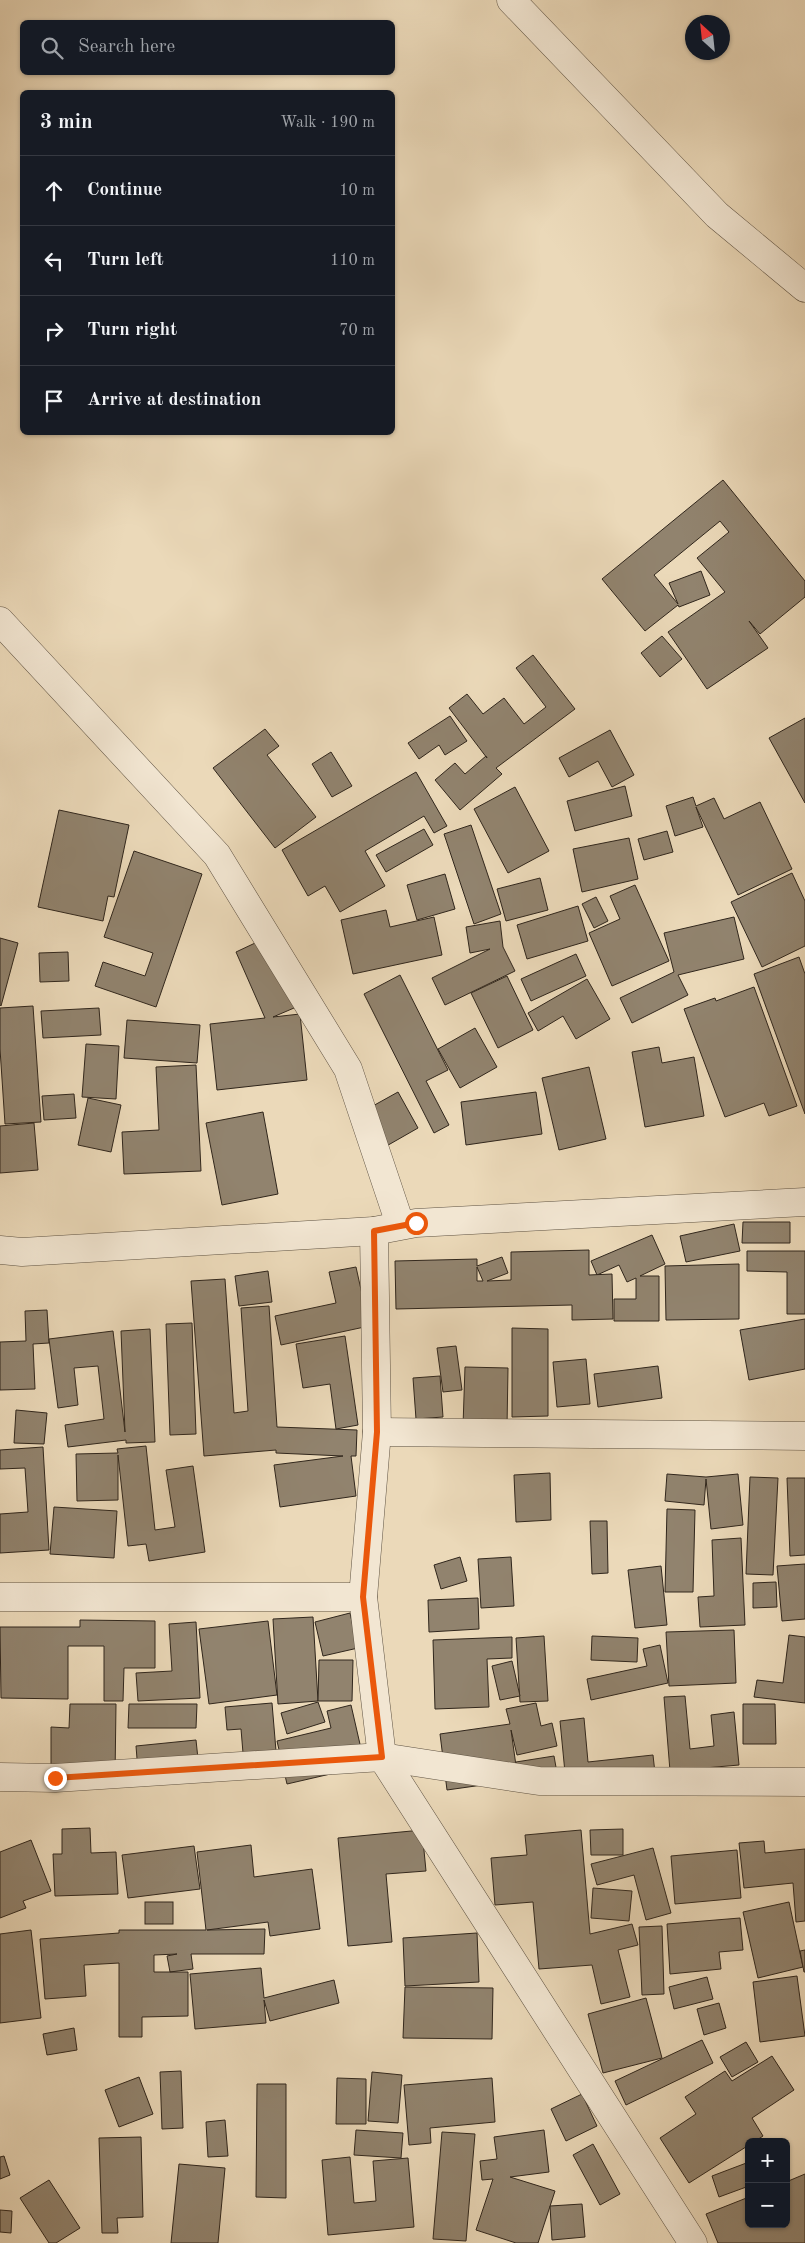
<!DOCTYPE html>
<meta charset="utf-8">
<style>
body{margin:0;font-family:"Old Standard TT",serif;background:#242831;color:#f1f3f6}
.controls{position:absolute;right:15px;bottom:15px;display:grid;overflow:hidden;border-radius:8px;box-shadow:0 1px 4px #0004}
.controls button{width:45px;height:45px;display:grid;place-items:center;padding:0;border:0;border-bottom:1px solid #363941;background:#171b24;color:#f1f3f6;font:25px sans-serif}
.compass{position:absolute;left:685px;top:15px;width:45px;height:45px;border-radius:50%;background:#171b24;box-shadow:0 1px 4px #0004;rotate:333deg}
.stop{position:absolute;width:15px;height:15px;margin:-11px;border:4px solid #ea580c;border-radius:50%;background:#fff}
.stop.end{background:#ea580c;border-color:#fff;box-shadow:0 1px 5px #0008}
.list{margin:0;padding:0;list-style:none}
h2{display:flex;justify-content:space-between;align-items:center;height:65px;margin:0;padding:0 20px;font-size:21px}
h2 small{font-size:16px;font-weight:400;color:#9ea1a6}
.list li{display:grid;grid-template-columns:32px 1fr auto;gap:15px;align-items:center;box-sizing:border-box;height:70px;padding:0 20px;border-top:1px solid #363941}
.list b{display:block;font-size:19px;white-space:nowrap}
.list em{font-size:16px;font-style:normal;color:#9ea1a6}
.icon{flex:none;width:28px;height:28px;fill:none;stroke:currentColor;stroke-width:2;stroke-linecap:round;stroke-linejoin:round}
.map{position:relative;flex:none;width:805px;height:2243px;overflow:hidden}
.search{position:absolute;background:#171b24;box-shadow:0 1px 4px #0004;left:20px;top:20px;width:375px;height:55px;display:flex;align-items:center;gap:12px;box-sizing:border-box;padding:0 18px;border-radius:8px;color:#9ea1a6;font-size:19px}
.panel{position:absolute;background:#171b24;box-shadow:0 1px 4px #0004;left:20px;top:90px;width:375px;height:345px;border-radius:8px}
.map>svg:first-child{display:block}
.building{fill:#91836e;stroke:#30261c;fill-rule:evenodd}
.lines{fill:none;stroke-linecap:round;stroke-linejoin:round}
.street-casing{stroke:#5f5343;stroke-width:29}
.street{stroke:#f2e6d2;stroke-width:28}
.route{stroke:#ea580c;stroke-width:6}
</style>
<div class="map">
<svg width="805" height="2243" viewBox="0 0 805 2243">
<rect width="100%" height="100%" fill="#ebd9b9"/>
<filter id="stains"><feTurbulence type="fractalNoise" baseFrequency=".004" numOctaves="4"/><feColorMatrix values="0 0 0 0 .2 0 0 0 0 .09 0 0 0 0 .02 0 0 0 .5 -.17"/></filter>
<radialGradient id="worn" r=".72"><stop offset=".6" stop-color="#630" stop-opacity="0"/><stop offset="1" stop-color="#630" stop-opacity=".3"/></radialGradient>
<g class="building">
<polygon points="723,480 805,581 805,597 760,634 749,621 768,648 707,689 668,632 725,592 697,558 729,532 720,521 654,575 678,604 669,583 701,571 710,595 679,607 678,605 645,631 602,579"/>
<polygon points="662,636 682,659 660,677 641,653"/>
<polygon points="533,655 575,709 496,768 502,774 460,810 435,780 455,763 465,774 486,756 487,758 449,708 467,694 483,714 504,698 524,724 546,707 516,668"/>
<polygon points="450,716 467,741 445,755 439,745 419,759 408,743"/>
<polygon points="805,718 805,803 769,738"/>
<polygon points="265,729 279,746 267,755 316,817 275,848 213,768"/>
<polygon points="610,730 634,775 612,787 598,761 569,777 559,758"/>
<polygon points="331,752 352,786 332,797 312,764"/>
<polygon points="416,772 447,826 434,833 424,816 365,851 385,886 340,912 325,886 308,896 282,850"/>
<polygon points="625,786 632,816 575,831 567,801"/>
<polygon points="515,787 549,851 508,873 474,809"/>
<polygon points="693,797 696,806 714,798 724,819 760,802 792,869 738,895 696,807 703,827 675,836 666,806"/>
<polygon points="59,810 129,825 114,897 108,896 103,921 38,907"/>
<polygon points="471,825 501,914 474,924 444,834"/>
<polygon points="424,829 433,845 386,872 376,855"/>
<polygon points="667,831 673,852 644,860 638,839"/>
<polygon points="629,838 638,879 582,892 573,849"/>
<polygon points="134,851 202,874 156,1007 95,986 103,962 145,976 153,953 104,937"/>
<polygon points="792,873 805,901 805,946 762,967 731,902"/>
<polygon points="445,874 455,909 417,920 407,885"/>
<polygon points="540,878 548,910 506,921 497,889"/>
<polygon points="635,885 669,961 612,986 589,933 620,919 610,896"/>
<polygon points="596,897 608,921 594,928 582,904"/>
<polygon points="578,906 588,941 527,959 517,925"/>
<polygon points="386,910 390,927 434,917 442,955 353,974 341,920"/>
<polygon points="734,917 744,959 678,975 688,995 632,1023 620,998 674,972 664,933"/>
<polygon points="500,921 503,947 515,971 445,1005 432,978 490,949 470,953 466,927"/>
<polygon points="270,936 301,1005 273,1017 300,1014 307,1080 217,1090 210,1024 265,1018 236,952"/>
<polygon points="0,938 18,943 1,1006 0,1005"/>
<polygon points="68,952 69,981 40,982 39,953"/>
<polygon points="576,954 586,976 531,1001 521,979"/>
<polygon points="799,957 805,974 805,1114 754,974"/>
<polygon points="400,975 448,1070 426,1081 449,1125 434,1133 364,994"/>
<polygon points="507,976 533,1030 498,1048 471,993"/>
<polygon points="587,979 610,1019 576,1039 563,1016 538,1031 528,1013"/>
<polygon points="754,987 797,1106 769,1116 764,1103 725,1117 684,1009 715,998 716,1001"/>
<polygon points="33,1006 41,1122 5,1124 0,1049 0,1008"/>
<polygon points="99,1008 101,1035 43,1038 41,1011"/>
<polygon points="127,1020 200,1025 197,1063 124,1058"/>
<polygon points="475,1028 497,1067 460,1088 438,1049"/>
<polygon points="86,1044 119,1046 116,1099 82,1097"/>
<polygon points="659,1047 662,1063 694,1057 704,1116 645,1127 632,1052"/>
<polygon points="196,1065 201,1171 124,1174 122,1132 159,1130 156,1067"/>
<polygon points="589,1067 606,1139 559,1150 542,1078"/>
<polygon points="398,1092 418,1128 383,1148 362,1112"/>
<polygon points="536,1092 542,1134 466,1145 461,1102"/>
<polygon points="74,1094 76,1118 44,1120 42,1096"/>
<polygon points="88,1098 121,1105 111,1152 78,1145"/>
<polygon points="263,1112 278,1194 222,1205 206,1123"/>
<polygon points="34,1123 38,1170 0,1173 0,1126"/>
<polygon points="743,1222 790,1222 790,1243 742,1243"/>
<polygon points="734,1224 740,1251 686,1262 680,1236"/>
<polygon points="652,1235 665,1264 640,1276 659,1276 659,1321 614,1321 614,1299 636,1299 636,1278 627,1282 619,1265 597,1275 591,1261"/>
<path d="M589,1250V1275L612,1274L613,1319L572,1320V1305L396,1309L395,1261L477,1259V1266L502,1257L508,1273L487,1281L511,1280V1252ZM477,1267L483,1281H477Z"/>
<polygon points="747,1251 805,1251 805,1314 787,1314 787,1272 747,1271"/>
<polygon points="739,1264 739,1319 666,1320 665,1266"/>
<polygon points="356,1267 369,1326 281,1345 275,1316 336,1303 329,1272"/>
<polygon points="268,1271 272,1302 239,1306 235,1276"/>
<polygon points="225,1279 234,1413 248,1411 241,1308 269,1306 277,1427 357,1430 356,1456 351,1456 356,1496 280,1507 274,1465 343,1456 276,1453 276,1450 204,1456 191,1281"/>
<polygon points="47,1310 49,1343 33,1344 35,1389 0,1390 0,1342 26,1341 25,1311"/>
<polygon points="805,1319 805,1369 749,1380 740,1330"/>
<polygon points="192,1323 196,1434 170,1435 166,1324"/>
<polygon points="512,1328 548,1329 548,1416 512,1417"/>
<polygon points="150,1329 155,1442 126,1443 126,1440 68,1447 65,1425 104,1419 98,1366 74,1368 78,1405 58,1408 49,1339 113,1331 125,1432 121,1331"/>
<polygon points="345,1336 358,1425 336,1429 330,1384 303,1388 296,1344"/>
<polygon points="456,1346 462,1390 443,1392 437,1348"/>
<polygon points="586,1359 590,1404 557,1407 553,1362"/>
<polygon points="658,1366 662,1398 598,1407 594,1374"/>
<polygon points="465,1367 508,1368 507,1427 463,1426"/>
<polygon points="440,1376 443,1417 416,1419 413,1378"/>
<polygon points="16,1410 47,1413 44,1444 14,1443"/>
<polygon points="146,1446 155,1530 175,1527 166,1470 193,1466 205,1552 149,1561 146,1544 128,1546 118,1455 118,1500 77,1501 76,1454 118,1453 117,1449"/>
<polygon points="43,1447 49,1550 0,1553 0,1514 28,1512 25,1468 0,1469 0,1450"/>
<polygon points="550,1473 551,1520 516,1522 514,1475"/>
<polygon points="667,1474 706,1477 738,1474 743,1525 711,1529 706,1479 704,1505 665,1501"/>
<polygon points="750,1477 778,1478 773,1575 746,1574"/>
<polygon points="787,1478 805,1478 805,1555 790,1556"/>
<polygon points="54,1507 117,1511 114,1558 50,1554"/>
<polygon points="667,1509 695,1510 693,1592 665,1592"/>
<polygon points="590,1521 607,1521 608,1573 592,1574"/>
<polygon points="741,1538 745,1625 700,1627 698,1597 714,1596 712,1540"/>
<polygon points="460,1557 467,1581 441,1589 434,1565"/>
<polygon points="511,1557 514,1606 481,1608 478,1559"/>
<polygon points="805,1564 805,1619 782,1621 777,1566"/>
<polygon points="661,1566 667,1625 635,1628 628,1570"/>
<polygon points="776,1582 777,1607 753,1608 753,1583"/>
<polygon points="478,1598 479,1629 429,1632 428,1600"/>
<polygon points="350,1613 358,1648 323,1656 315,1622"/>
<polygon points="313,1617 318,1701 278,1704 273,1619"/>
<polygon points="80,1620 155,1621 155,1668 124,1668 123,1701 104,1701 104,1646 68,1646 68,1699 1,1698 0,1627 80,1627"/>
<polygon points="268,1621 277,1695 209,1704 199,1629"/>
<polygon points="196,1622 200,1698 138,1701 136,1673 172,1671 169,1624"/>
<polygon points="734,1630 736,1683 669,1686 666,1632"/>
<polygon points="789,1635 805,1637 805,1703 754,1697 757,1680 783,1683"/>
<polygon points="544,1636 548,1701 520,1702 516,1638"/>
<polygon points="592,1636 638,1638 637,1662 591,1660"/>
<polygon points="512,1637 512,1658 487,1659 489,1707 435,1709 433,1640"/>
<polygon points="660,1645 668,1683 591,1700 587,1679 647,1666 643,1649"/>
<polygon points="319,1660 353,1660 352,1701 318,1701"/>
<polygon points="512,1661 520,1696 500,1700 492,1666"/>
<polygon points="685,1696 690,1749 714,1746 711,1715 734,1712 739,1765 670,1771 664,1697"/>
<polygon points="318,1702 325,1722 287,1734 281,1713"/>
<polygon points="272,1703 276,1751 243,1753 241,1729 227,1730 225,1707"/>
<polygon points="536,1703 541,1726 552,1723 557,1746 517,1755 511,1730 518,1780 447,1790 440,1734 510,1724 506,1709"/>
<polygon points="70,1704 116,1704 115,1777 51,1777 51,1727 69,1728"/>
<polygon points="129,1704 197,1704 196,1728 128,1728"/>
<polygon points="743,1704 775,1704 776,1744 743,1744"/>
<polygon points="351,1705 365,1766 287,1784 277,1741 331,1728 327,1711"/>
<polygon points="584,1718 588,1762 653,1755 655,1773 566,1783 560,1721"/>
<polygon points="196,1740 200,1778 139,1784 136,1746"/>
<polygon points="554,1756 559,1784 521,1790 516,1762"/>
<polygon points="90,1828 91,1853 116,1852 118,1894 55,1896 53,1854 62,1854 62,1829"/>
<polygon points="623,1829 623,1855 591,1855 590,1830"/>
<polygon points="422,1830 426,1871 386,1874 392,1942 348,1946 338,1838"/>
<polygon points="581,1830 590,1934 632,1924 638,1945 618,1950 630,1997 601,2004 592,1965 539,1969 533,1902 495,1905 491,1858 527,1855 525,1835"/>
<polygon points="31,1840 51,1891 23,1901 26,1908 0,1918 0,1852"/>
<polygon points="764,1841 765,1853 805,1849 805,1921 796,1922 793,1883 744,1888 739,1843"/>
<polygon points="251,1845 254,1877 312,1869 320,1929 270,1936 268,1922 207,1930 265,1929 264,1954 191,1954 193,1969 170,1972 167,1956 177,1954 154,1955 154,1972 188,1972 188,2016 142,2017 142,2037 119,2037 119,1963 84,1965 86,1996 45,1999 40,1939 119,1933 119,1930 206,1930 197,1852"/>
<polygon points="194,1846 200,1889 128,1898 122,1855"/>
<polygon points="653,1848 671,1913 646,1920 634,1875 597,1885 591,1864"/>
<polygon points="737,1850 741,1898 675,1904 671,1856"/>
<polygon points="593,1888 632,1891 629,1921 591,1918"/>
<rect x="145" y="1902" width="28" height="22"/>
<polygon points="789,1902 803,1967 758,1978 743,1912"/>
<polygon points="740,1918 743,1950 719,1952 721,1969 670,1974 667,1924"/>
<polygon points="662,1926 664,1994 642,1995 639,1927"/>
<polygon points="31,1930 41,2018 0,2023 0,1934"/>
<polygon points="477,1933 479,1982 405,1986 403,1938"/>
<polygon points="805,1950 805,1972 804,1972 800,1951"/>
<polygon points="261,1968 264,1998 334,1980 339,2003 270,2021 264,2000 266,2023 195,2029 190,1974"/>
<polygon points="797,1976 805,2036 760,2042 753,1982"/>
<polygon points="707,1977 713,1999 674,2009 669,1987"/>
<polygon points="405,1987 493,1988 492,2039 403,2038"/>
<polygon points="646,1998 662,2058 603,2073 588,2014"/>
<polygon points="719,2003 726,2028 704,2035 697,2009"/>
<polygon points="74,2028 77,2050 47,2055 43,2034"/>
<polygon points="702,2040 713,2063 626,2105 615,2081"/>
<polygon points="746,2042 758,2062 732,2077 720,2057"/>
<polygon points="772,2056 794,2090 752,2118 763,2136 754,2142 749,2142 749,2145 689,2183 660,2138 696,2114 685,2097 725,2071 732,2081"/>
<polygon points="181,2071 183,2128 162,2129 160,2072"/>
<polygon points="372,2072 402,2075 398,2123 368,2121"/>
<polygon points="139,2077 153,2114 119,2127 105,2090"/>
<polygon points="337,2078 366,2079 366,2124 336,2124"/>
<polygon points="492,2078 495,2122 430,2128 431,2143 409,2145 404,2085"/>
<polygon points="257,2084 286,2084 286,2198 256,2197"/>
<polygon points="582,2094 597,2126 566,2141 551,2109"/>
<polygon points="225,2120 228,2156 208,2157 206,2122"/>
<polygon points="356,2130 403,2133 401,2158 354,2155"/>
<polygon points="544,2130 549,2172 510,2177 555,2191 538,2243 516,2243 476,2230 493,2179 482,2180 480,2161 497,2159 494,2137"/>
<polygon points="442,2132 475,2134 466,2241 433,2239"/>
<polygon points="141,2137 143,2217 117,2218 118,2233 102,2233 99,2138"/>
<polygon points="593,2144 620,2194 600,2205 573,2155"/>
<polygon points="4,2156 10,2175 0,2179 0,2157"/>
<polygon points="350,2157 354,2203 376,2201 373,2161 408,2158 414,2227 328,2235 322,2160"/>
<polygon points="749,2162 749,2186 719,2197 712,2176"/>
<polygon points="179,2164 225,2168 218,2243 171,2243"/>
<polygon points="805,2174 805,2243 718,2243 706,2214 749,2197 749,2224 786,2224 786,2182"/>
<polygon points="49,2180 80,2228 56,2243 49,2243 20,2198"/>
<polygon points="582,2204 585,2237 552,2240 550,2206"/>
<polygon points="0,2210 12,2211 11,2233 0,2232"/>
</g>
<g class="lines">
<defs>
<g id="street">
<polyline points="511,0 717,215 805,288"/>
<polyline points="0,621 217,855 348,1069 400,1224"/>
<polyline points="374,1231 377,1432 363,1597 382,1757 693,2243"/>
<polyline points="0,1250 22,1252 374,1231 416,1223 805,1202"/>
<polyline points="377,1432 805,1436"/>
<polyline points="0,1597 363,1597"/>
<polyline points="0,1777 55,1778 382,1757 539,1781 805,1782"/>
</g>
</defs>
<use href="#street" class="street-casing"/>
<use href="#street" class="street"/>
</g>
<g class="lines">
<polyline class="route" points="55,1778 382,1757 363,1597 377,1432 374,1231 416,1223"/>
</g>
<rect width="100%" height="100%" filter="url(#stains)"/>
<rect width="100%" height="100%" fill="url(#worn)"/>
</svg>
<div class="controls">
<button>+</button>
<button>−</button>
</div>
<svg class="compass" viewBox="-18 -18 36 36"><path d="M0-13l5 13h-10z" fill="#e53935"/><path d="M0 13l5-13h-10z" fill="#9ea1a6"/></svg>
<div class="stop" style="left:416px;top:1223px"></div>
<div class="stop end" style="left:55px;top:1778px"></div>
<div class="search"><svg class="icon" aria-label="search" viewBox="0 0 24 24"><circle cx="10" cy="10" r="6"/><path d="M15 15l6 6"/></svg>Search here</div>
<section class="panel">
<h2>3 min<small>Walk · 190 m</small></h2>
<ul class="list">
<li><svg class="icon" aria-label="ahead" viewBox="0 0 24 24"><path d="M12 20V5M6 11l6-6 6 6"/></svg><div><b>Continue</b></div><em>10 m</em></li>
<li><svg class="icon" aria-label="left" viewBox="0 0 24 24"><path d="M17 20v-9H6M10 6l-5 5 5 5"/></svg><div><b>Turn left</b></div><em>110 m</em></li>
<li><svg class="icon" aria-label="right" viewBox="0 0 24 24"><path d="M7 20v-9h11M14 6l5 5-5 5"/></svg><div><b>Turn right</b></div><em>70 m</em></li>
<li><svg class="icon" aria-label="arrive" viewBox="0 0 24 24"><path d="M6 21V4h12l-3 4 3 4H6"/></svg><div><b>Arrive at destination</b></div></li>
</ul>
</section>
</div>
